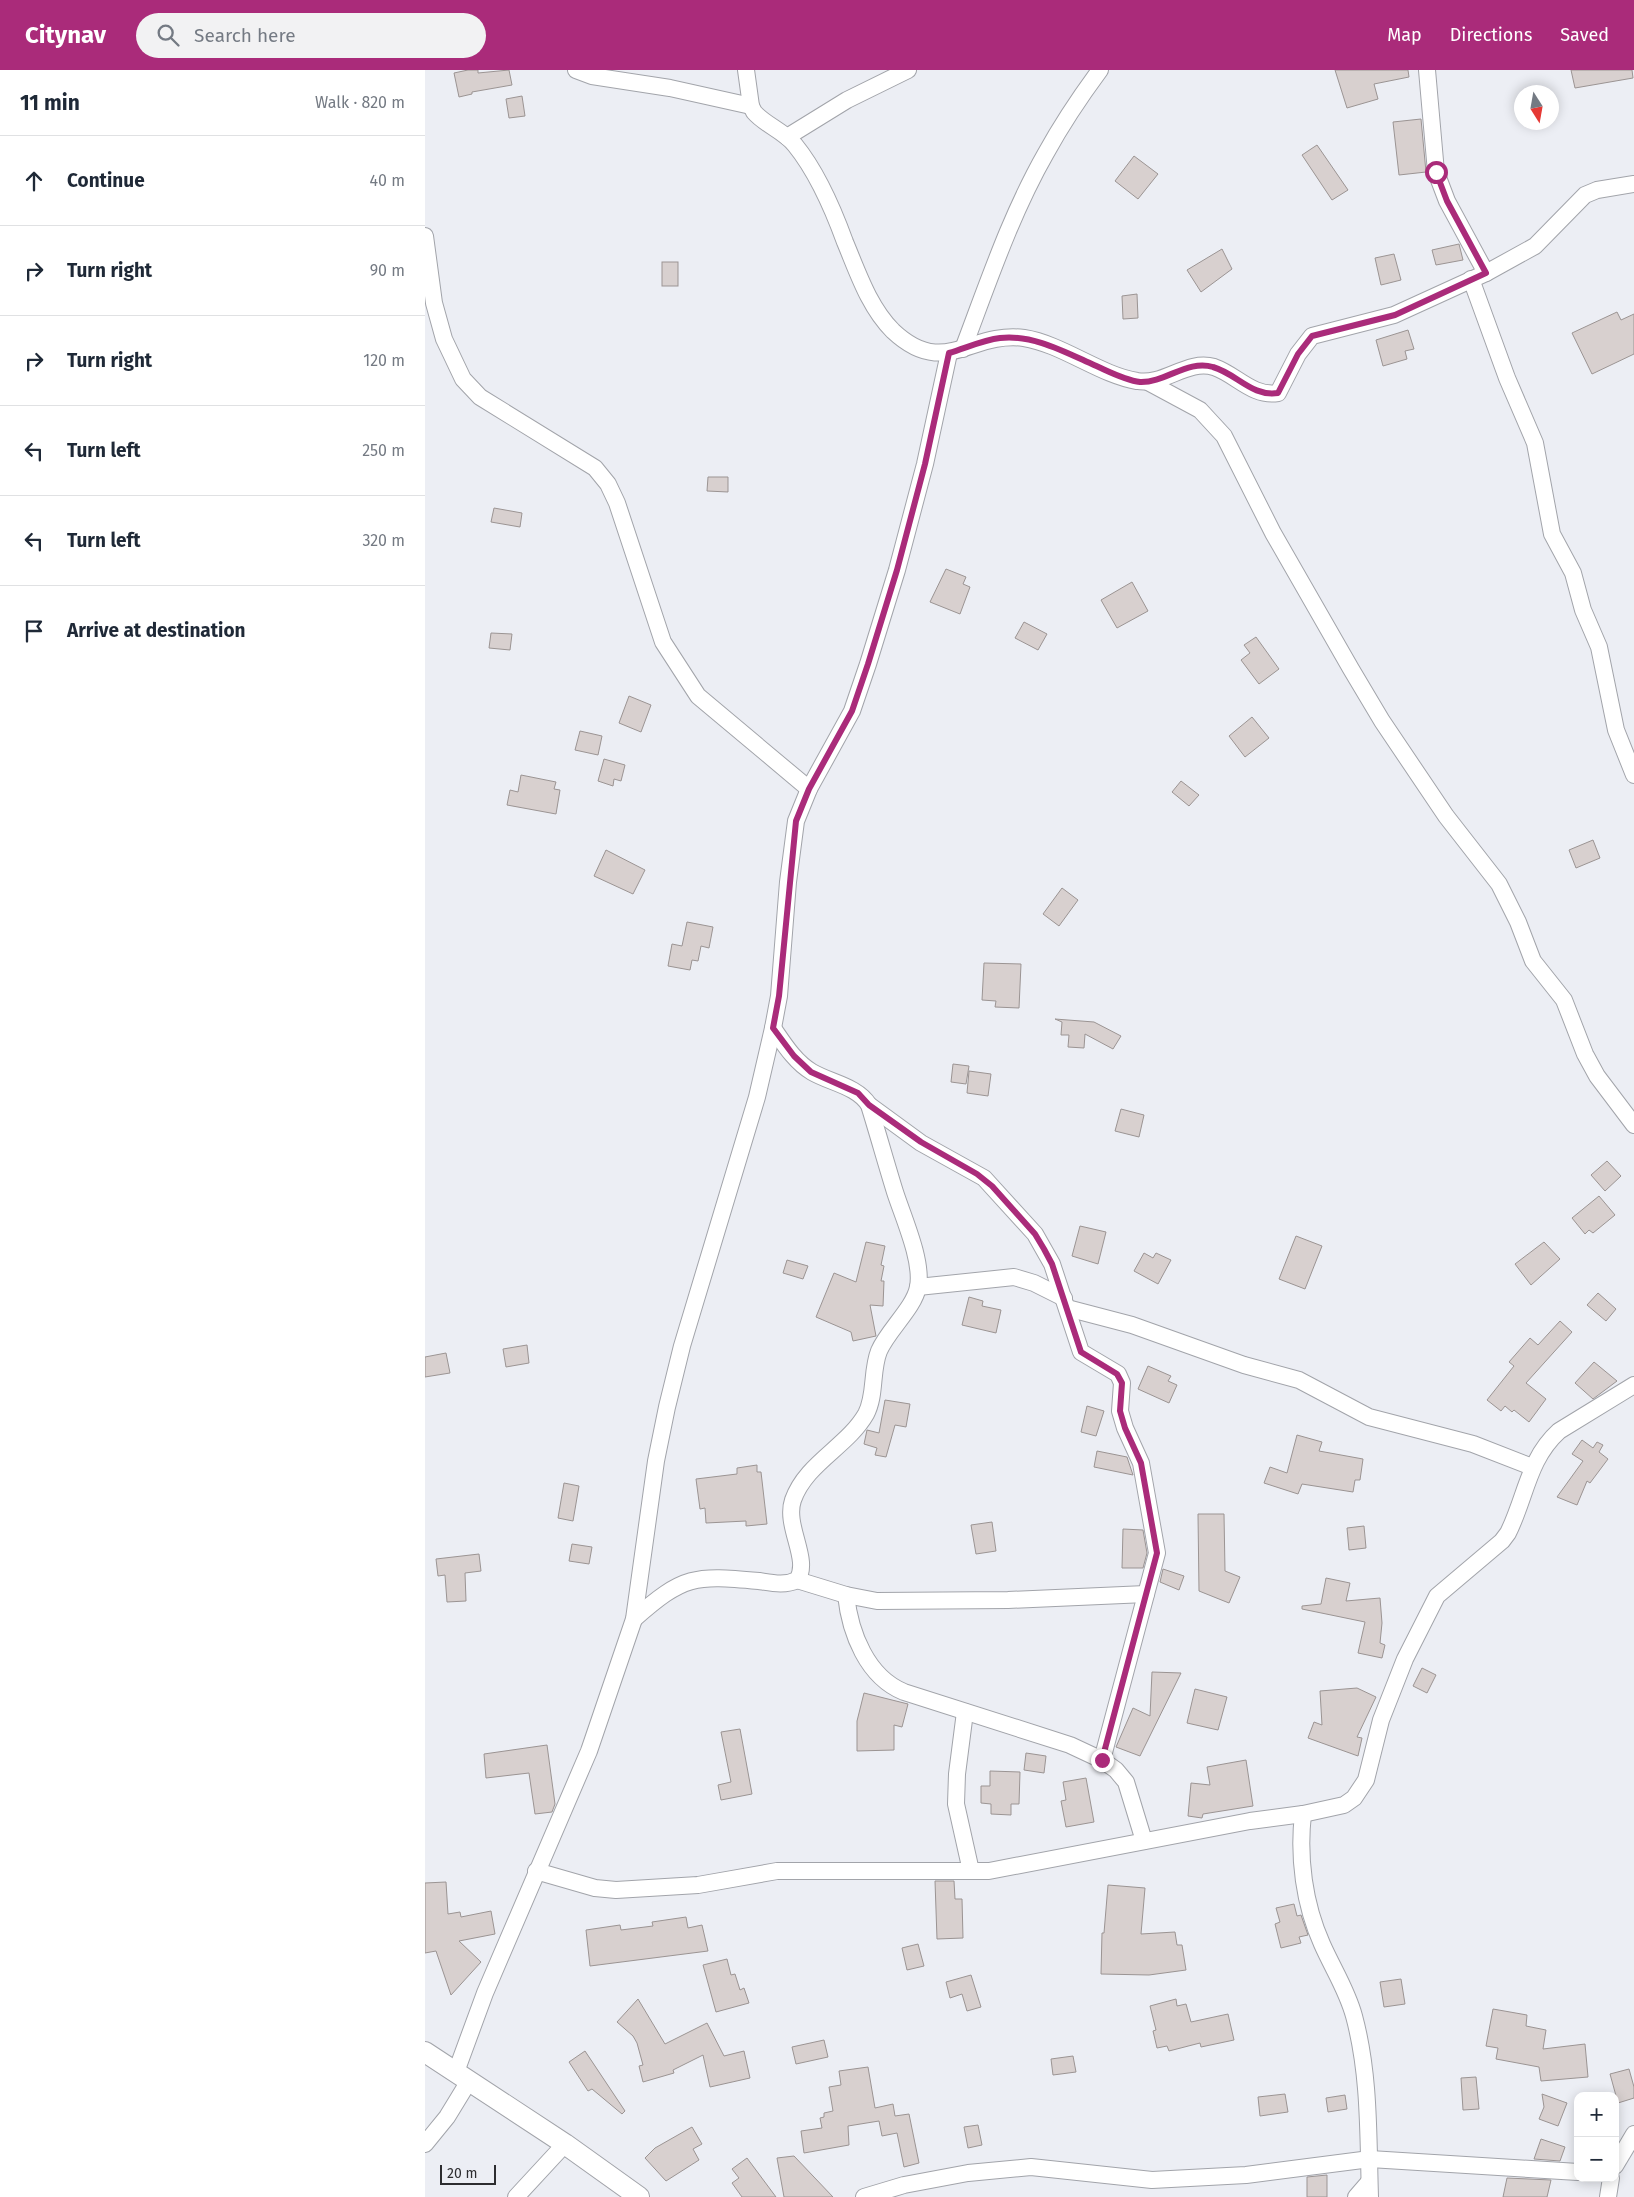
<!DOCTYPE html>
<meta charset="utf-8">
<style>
body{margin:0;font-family:"Fira Sans",sans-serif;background:#f2f2f3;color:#1f2937}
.controls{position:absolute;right:15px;bottom:15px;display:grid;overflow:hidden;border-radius:10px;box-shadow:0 2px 12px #0003}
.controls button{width:45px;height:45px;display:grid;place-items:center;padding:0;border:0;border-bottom:1px solid #e0e1e3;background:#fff;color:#1f2937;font:25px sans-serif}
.compass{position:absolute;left:1089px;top:15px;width:45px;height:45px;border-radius:50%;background:#fff;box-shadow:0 2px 12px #0003;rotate:169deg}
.scale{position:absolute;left:15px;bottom:12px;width:56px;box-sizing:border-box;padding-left:5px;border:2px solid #2d2d30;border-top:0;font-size:14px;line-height:18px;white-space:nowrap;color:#2d2d30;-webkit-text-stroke:4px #eceef4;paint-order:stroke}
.stop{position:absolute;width:15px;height:15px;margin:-11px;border:4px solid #aa2b7a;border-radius:50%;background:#fff}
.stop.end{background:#aa2b7a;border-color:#fff;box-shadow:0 1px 5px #0008}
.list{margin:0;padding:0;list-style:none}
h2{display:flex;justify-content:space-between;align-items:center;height:65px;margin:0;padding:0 20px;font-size:21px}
h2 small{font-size:16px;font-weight:400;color:#747a83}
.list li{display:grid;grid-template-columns:32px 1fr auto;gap:15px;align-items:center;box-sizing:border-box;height:90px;padding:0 20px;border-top:1px solid #e0e1e3}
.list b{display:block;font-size:19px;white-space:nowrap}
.list em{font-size:16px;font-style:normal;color:#747a83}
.icon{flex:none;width:28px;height:28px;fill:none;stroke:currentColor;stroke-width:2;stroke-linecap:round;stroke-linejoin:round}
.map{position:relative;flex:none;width:1209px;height:2127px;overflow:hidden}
header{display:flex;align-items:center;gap:30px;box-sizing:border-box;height:70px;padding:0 25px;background:#aa2b7a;color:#fff}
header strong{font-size:24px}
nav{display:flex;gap:28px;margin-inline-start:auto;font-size:18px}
.search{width:350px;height:45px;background:#f2f2f3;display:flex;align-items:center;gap:12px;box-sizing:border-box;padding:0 18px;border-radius:28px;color:#747a83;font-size:19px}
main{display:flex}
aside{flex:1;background:#fff}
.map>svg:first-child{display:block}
.building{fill:#d8d0cf;stroke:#9b9493}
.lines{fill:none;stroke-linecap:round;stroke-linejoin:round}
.minor-casing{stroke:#a2a4aa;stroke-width:18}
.tertiary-casing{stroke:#a2a4aa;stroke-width:22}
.minor{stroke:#fff;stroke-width:16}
.tertiary{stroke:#fff;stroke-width:20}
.route{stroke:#aa2b7a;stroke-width:6}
</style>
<header>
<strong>Citynav</strong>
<div class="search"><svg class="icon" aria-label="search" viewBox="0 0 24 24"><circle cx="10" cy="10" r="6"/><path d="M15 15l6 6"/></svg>Search here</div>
<nav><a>Map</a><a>Directions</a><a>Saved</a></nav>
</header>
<main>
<aside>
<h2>11 min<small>Walk · 820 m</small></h2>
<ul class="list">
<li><svg class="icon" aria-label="ahead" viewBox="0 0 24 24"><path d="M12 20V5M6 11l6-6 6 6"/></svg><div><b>Continue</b></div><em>40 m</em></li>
<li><svg class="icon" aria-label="right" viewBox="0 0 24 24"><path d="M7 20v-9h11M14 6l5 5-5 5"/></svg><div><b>Turn right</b></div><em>90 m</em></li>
<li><svg class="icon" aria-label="right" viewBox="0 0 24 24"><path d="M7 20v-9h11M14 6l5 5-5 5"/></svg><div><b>Turn right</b></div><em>120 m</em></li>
<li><svg class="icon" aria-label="left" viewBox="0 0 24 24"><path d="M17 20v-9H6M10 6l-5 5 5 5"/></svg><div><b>Turn left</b></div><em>250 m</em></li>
<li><svg class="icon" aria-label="left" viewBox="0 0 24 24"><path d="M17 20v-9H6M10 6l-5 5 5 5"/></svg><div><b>Turn left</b></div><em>320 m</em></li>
<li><svg class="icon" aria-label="arrive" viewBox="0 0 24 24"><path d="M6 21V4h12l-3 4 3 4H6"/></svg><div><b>Arrive at destination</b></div></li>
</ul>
</aside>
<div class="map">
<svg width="1209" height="2127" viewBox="0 0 1209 2127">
<rect width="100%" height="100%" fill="#eceef4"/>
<g class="building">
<polygon points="43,0 53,0 53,3 84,0 87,15 47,22 47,24 34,27 29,3"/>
<polygon points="910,0 983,0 984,7 949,14 953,29 922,38"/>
<polygon points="1146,0 1207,0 1208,8 1150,18"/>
<polygon points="97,26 100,46 84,48 81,29"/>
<polygon points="996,49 1001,102 974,105 968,52"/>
<polygon points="892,75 923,120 907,130 877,85"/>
<polygon points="709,86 733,104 713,129 690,111"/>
<polygon points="1034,174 1038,190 1011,195 1007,180"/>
<polygon points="797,179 807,199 776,222 762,200"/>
<polygon points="969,184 976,210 956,215 950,188"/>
<rect x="237" y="192" width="16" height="24"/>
<polygon points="712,224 713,248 698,249 697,226"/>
<polygon points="1192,242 1196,250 1209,244 1209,284 1167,304 1147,263"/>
<polygon points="983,260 989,279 980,281 982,289 958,296 951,270"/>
<polygon points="283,407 303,407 303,422 282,421"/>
<polygon points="69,438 97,443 95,457 66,452"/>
<polygon points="521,499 541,507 538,514 545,517 535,544 505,532"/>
<polygon points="707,512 723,541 692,558 676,530"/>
<polygon points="599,552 622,564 613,580 590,568"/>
<polygon points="66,563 87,564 85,580 64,578"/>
<polygon points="831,567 854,599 834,614 816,590 825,583 819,575"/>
<polygon points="204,626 226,635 216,662 194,653"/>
<polygon points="827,647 844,668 820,687 804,666"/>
<polygon points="155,661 177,666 173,685 150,680"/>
<polygon points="179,689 200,695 196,711 189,709 188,716 173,711"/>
<polygon points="96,705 131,712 129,719 135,720 131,744 82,735 85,720 93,722"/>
<polygon points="756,711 774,725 764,736 747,722"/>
<polygon points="1168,770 1175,788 1151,798 1144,780"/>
<polygon points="181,780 220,800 208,824 169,806"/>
<polygon points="637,818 653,830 634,856 618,844"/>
<polygon points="262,852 288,857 284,878 276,876 273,891 267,890 265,900 243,896 247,874 257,876"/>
<polygon points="559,893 596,894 594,938 570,937 571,931 557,930"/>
<polygon points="630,949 669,952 696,966 688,979 660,964 659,978 643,977 644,965 636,965 637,952"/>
<polygon points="528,994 544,996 541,1014 526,1012"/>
<polygon points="544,1001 566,1004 563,1026 542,1023"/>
<polygon points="696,1039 719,1045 714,1067 690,1061"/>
<polygon points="1182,1091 1196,1106 1180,1121 1166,1105"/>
<polygon points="1174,1126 1190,1145 1168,1163 1164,1160 1160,1164 1147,1148"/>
<polygon points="655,1156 681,1162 673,1194 647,1186"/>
<polygon points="871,1166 897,1176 880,1219 854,1209"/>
<polygon points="441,1172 460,1176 456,1195 459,1196 456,1211 459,1211 458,1236 445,1235 451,1266 428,1271 426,1262 391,1247 409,1203 431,1212"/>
<polygon points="1119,1172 1135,1189 1106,1215 1090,1194"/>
<polygon points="719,1183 728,1188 731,1183 746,1190 733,1214 709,1201"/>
<polygon points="362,1190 383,1196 378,1209 358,1203"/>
<polygon points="1173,1223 1191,1239 1181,1251 1162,1235"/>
<polygon points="544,1227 558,1231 557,1236 576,1240 571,1263 537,1255"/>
<polygon points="1135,1251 1147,1262 1101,1313 1121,1329 1104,1352 1089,1340 1087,1342 1080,1336 1076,1341 1062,1330 1089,1296 1084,1292 1105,1268 1113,1275"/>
<polygon points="102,1275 104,1293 81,1297 78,1279"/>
<polygon points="21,1283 25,1303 0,1307 0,1287"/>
<polygon points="1169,1292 1192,1311 1168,1329 1150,1313"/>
<polygon points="723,1296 746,1306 743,1311 752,1315 744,1333 713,1319"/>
<polygon points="460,1330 485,1334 481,1357 470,1355 461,1387 450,1385 452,1378 439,1374 442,1360 454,1363"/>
<polygon points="662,1336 679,1341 671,1366 656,1362"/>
<polygon points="872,1365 897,1372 894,1381 938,1389 935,1410 930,1410 928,1422 877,1414 873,1424 839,1413 845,1397 862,1403"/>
<polygon points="1157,1370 1168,1378 1172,1372 1178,1375 1174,1382 1183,1389 1165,1413 1162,1411 1152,1435 1132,1427 1158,1391 1147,1384"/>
<polygon points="672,1381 702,1387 708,1405 669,1397"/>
<polygon points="332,1395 332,1402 336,1402 342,1454 321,1456 321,1451 281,1453 280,1438 275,1439 271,1409 312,1404 312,1398"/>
<polygon points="139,1413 154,1416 148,1451 133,1448"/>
<polygon points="773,1444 799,1444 800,1501 815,1507 804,1533 774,1521"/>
<polygon points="567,1452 571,1481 551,1484 546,1455"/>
<polygon points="939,1456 941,1478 924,1480 922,1458"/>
<polygon points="698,1459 718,1460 722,1483 718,1498 697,1498"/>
<polygon points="147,1474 167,1477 164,1494 144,1491"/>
<polygon points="54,1484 56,1501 40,1503 41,1531 22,1532 20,1505 13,1506 11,1489"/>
<polygon points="738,1499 759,1506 754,1520 735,1512"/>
<polygon points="901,1508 925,1513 921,1531 955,1528 957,1553 955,1573 960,1575 957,1588 933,1583 940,1552 877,1539 877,1536 896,1534"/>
<polygon points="997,1598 1011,1605 1002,1623 988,1616"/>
<polygon points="727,1602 756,1603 715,1686 691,1677 708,1638 725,1646"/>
<polygon points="932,1618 951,1627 932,1667 937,1668 933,1686 883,1668 889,1652 897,1655 895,1621"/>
<polygon points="770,1619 802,1627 793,1660 762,1653"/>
<polygon points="439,1623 483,1634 477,1657 469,1655 469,1680 432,1681 432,1651"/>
<polygon points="315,1659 327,1724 296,1730 293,1715 306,1712 296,1662"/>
<polygon points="122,1675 130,1734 127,1742 110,1744 104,1703 61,1708 59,1684"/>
<polygon points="601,1683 621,1686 619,1703 599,1700"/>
<polygon points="821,1690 828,1736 778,1744 777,1748 763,1746 766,1713 785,1715 782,1697"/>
<polygon points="565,1701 595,1702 594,1734 586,1734 586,1745 566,1744 566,1734 556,1733 556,1716 565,1716"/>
<polygon points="661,1708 669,1752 641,1757 636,1731 641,1730 638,1712"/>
<polygon points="510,1811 529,1811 530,1829 537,1829 538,1868 512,1869"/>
<polygon points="21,1812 23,1844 35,1842 36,1847 66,1841 70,1864 34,1871 56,1892 26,1925 11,1881 0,1883 0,1813"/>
<polygon points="683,1815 720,1818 716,1864 750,1862 752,1875 757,1875 761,1900 724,1905 676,1904 677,1863 679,1863"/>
<polygon points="869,1834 872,1846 876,1845 883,1865 874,1867 876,1873 856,1878 850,1854 855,1852 851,1838"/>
<polygon points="261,1847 263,1858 277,1855 283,1881 165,1896 161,1860 195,1855 196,1860 228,1856 227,1852"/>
<polygon points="493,1874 499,1896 482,1900 477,1878"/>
<polygon points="302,1889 306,1905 310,1904 315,1920 319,1918 324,1933 291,1942 278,1895"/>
<polygon points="546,1905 556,1937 542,1941 537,1924 525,1928 521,1912"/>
<polygon points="976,1909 980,1934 959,1937 955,1912"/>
<polygon points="213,1929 240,1974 282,1953 299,1986 319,1981 325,2008 285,2017 278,1985 248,2000 249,2003 218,2012 214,1996 218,1995 212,1973 208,1966 192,1952"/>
<polygon points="751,1929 752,1936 761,1934 766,1952 803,1944 809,1970 776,1977 775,1973 744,1981 742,1976 732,1978 728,1961 731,1960 725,1936"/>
<polygon points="1068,1939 1102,1945 1101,1956 1121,1960 1118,1979 1160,1974 1163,2007 1116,2011 1114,1997 1071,1989 1073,1978 1061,1976"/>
<polygon points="399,1970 403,1987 371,1994 367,1977"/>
<polygon points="160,1981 200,2041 197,2044 167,2019 163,2021 144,1992"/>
<polygon points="648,1986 651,2002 628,2005 626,1989"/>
<polygon points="443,1997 450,2038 468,2034 470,2046 484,2044 494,2093 479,2097 472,2063 457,2066 454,2051 423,2056 424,2075 379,2083 376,2061 397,2058 395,2048 399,2047 399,2043 408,2041 404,2017 416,2015 414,2001"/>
<polygon points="1204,1999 1209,2017 1209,2028 1193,2033 1185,2004"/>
<polygon points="1051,2007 1054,2039 1038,2040 1036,2008"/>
<polygon points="860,2024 863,2042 835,2046 833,2027"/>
<polygon points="1117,2024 1142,2033 1133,2056 1114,2049 1119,2037"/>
<polygon points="920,2025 922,2039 903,2042 901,2028"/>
<polygon points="553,2055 557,2075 543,2078 539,2057"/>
<polygon points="267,2057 277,2074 268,2079 274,2090 241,2111 220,2088 230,2078"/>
<polygon points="1116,2069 1140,2077 1135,2091 1109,2089"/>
<polygon points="369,2086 408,2127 359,2127 352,2088"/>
<polygon points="322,2088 351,2127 317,2127 307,2113 314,2108 307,2099"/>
<polygon points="902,2105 902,2127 882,2127 882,2107"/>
<polygon points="1082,2108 1126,2110 1122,2127 1078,2127"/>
</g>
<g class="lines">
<defs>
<g id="minor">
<polyline points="151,0 167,6 245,18 326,36"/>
<path d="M321,0L326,36L329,42C340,55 359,61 370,75C392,102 408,139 420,172C433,203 444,237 468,261C519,309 545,261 599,268C637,274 675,305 712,311C739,316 762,289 789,297C812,305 827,327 853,323L873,284L887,266L969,245L1061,203L1110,176L1160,125L1172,120L1209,114"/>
<polyline points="1002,0 1011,102 1022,131 1061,203"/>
<polyline points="362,67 422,30 483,0"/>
<polyline points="0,166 9,233 19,269 38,309 55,327 170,398 183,414 192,433 238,572 273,626 384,719"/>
<polyline points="1046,209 1082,308 1110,373 1127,464 1148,503 1158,540 1174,577 1191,660 1209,705"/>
<path d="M538,279C563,213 586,144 621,83C637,54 655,27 675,0"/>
<polyline points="723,312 775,340 799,366 848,463 926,599 957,651 1021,746 1074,814 1093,852 1108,891 1139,930 1160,984 1172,1006 1209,1055"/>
<polyline points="444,1035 496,1073 559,1108 610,1164 627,1194 656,1282 693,1304 697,1313 695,1341 700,1358 716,1393 732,1483 677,1690"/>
<polyline points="493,1217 589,1207 609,1213 639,1228"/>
<polyline points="642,1238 707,1255 819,1295 874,1310 944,1347 1048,1374 1107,1397"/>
<polyline points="372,1510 421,1525 452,1531 583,1530 721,1524"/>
<path d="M421,1525C425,1563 442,1607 479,1622L645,1675L677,1690L691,1700L701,1712L719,1771"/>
<path d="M209,1549C259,1505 269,1505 334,1511C347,1513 360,1516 372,1510C386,1490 359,1456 368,1430C381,1393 422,1377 441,1344C451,1325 446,1301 454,1281C463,1260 489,1238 493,1217C498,1191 478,1147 470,1122C461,1093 453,1064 444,1035C432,1016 406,1013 387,1002C370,992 359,974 348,958"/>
<polyline points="540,1642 532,1704 531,1734 546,1801"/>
<path d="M878,1744C873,1787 879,1834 897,1874C908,1899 922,1920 929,1946C945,2005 943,2067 945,2127"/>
<path d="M111,1801L170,1818L191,1820L273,1815L352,1801H564L825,1751L878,1744L919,1735L929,1728L941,1710L956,1650L980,1589L1012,1526L1077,1471L1083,1463C1101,1427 1103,1389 1134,1361L1209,1315"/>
<polyline points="31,2002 60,1923 164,1681 209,1549 231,1391 242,1337 257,1276 332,1027 348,958 354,926 363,812 371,751 384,719 427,641 443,594 472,500 500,394 524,283"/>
<polyline points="0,2074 22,2047 44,2011"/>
<polyline points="1190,2096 1209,2064"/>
<polyline points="91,2127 140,2074"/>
<polyline points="439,2127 479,2115 543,2103 606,2097 727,2110 821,2105 945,2089 1153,2102"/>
<polyline points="931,2127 944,2112"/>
<polyline points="1183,2127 1186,2108"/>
</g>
<polyline id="tertiary" points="0,1982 140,2074 214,2127"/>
</defs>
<use href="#minor" class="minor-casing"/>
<use href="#tertiary" class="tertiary-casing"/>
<use href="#minor" class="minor"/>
<use href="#tertiary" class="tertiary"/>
</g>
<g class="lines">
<path class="route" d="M677,1690L732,1483L716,1393L700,1358L695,1341L697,1313L692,1304L656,1282L627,1194L619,1179L610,1164L567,1116L552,1104L496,1072L444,1035L433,1023L386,1002L369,986L348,958L354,926L371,751L384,719L427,641L443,594L472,500L500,394L524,283C541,278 558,270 575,268C607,264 640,282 669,295C683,301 699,310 715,312C740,313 763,289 788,297C812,304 827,327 853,323L873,284L887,266L970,245L1061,203L1022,131L1011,102"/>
</g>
</svg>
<div class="controls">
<button>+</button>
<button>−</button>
</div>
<svg class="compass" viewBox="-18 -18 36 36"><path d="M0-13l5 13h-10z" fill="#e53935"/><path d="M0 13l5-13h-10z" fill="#747a83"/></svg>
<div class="scale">20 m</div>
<div class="stop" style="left:1011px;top:102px"></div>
<div class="stop end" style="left:677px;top:1690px"></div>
</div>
</main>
